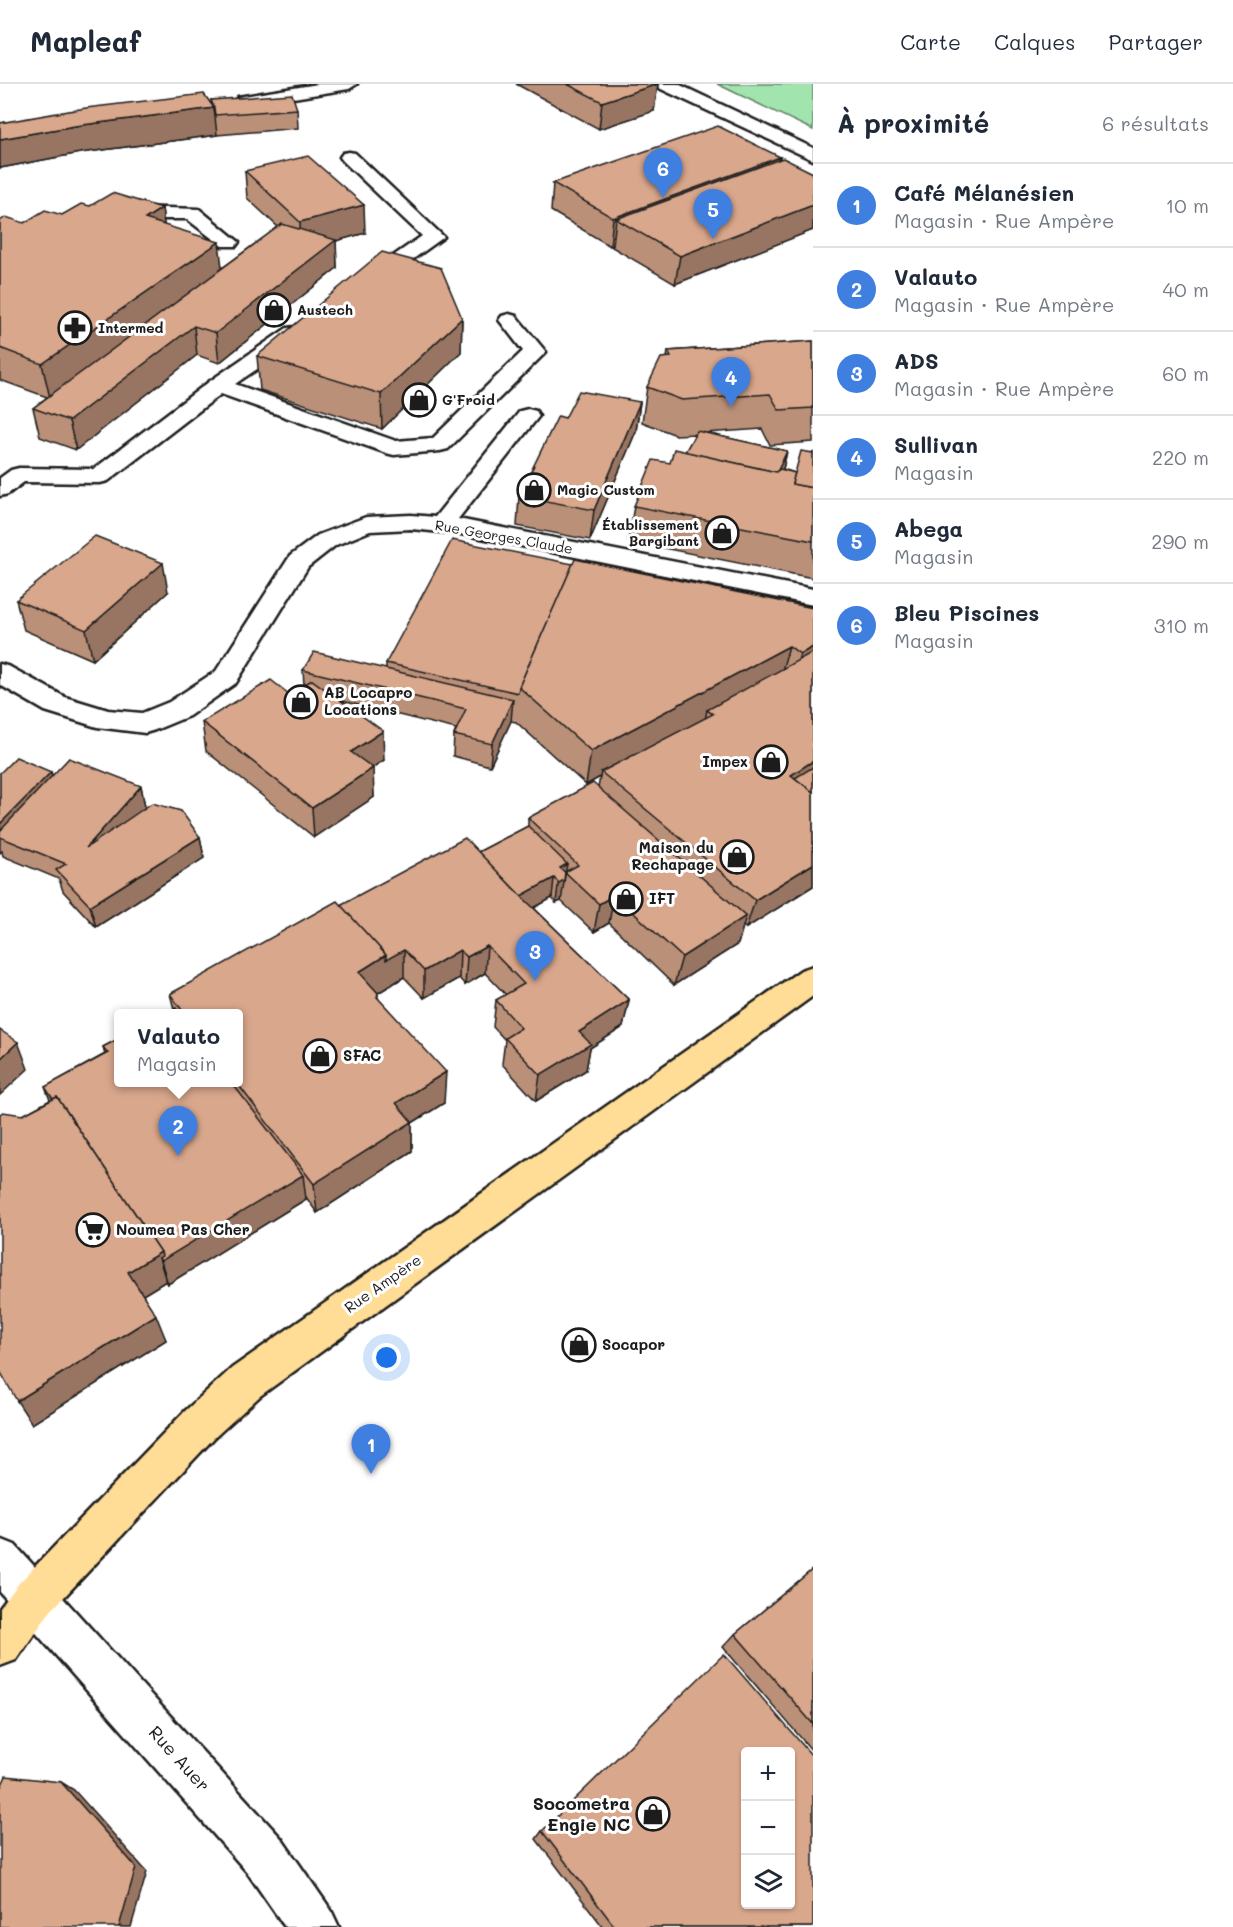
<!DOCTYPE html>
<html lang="fr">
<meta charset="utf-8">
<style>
body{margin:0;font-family:Mali,sans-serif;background:#f2f2f3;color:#1f2937}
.controls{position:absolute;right:18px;bottom:18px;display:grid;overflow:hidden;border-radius:6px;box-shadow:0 2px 4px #0004}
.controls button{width:54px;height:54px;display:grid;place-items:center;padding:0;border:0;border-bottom:2px solid #e0e1e3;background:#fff;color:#1f2937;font:30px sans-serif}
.you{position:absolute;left:387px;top:1274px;width:21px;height:21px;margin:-15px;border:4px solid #fff;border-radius:50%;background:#1a73e8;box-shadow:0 0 0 9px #1a73e833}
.badge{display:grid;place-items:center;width:39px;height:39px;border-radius:50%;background:#ea580c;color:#fff;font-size:20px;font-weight:700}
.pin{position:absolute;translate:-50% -50px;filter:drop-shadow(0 2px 3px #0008)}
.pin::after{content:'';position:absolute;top:32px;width:21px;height:18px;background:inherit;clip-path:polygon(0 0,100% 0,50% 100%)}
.popup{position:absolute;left:114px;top:925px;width:129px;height:78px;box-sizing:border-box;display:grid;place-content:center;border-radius:6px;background:#fff;filter:drop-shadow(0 2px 4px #0005);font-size:20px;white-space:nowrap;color:#747a83}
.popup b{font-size:22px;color:#1f2937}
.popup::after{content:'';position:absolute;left:50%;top:100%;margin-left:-12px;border:12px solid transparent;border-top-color:#fff}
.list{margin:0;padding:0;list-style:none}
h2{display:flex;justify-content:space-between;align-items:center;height:78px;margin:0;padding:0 24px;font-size:26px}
h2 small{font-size:20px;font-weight:400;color:#747a83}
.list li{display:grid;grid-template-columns:39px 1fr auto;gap:18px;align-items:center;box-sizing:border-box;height:84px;padding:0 24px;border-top:2px solid #e0e1e3}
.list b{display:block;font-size:22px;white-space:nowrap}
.list p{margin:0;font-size:20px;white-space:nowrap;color:#747a83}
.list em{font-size:20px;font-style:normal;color:#747a83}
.icon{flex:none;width:33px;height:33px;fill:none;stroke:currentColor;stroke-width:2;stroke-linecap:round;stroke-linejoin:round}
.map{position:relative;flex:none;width:813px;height:1843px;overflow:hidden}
header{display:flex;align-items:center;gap:36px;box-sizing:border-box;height:84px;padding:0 30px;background:#fff;border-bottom:2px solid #e0e1e3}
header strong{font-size:28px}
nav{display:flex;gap:33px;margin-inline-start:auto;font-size:21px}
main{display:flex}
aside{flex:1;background:#fff}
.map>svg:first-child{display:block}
.green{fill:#a2e4ad;stroke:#5f8064;stroke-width:1.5}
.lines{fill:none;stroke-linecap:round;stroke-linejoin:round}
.minor-casing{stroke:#1c1c1c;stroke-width:5}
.major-casing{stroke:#1c1c1c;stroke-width:5}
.minor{fill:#fff;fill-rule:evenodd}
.major{fill:#ffdd96;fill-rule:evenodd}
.wall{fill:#bb9078;stroke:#1c1c1c;stroke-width:1.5}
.shaded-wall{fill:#987562;stroke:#1c1c1c;stroke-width:1.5}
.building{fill:#d9a78c;stroke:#1c1c1c;stroke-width:1.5;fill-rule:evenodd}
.labels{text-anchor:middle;stroke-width:6;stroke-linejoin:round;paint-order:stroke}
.far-poi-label{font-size:14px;font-weight:bold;fill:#1c1c1c;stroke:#fff;text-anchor:start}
.far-street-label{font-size:14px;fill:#1c1c1c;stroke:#fff}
.poi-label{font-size:15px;font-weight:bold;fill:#1c1c1c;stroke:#fff;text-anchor:start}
.street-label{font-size:15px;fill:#1c1c1c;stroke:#fff}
.near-street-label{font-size:18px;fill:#1c1c1c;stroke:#fff}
.near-poi-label{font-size:18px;font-weight:bold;fill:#1c1c1c;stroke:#fff;text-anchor:end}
</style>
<header>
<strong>Mapleaf</strong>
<nav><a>Carte</a><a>Calques</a><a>Partager</a></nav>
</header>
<main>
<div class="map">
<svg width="813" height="1843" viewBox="0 0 813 1843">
<rect width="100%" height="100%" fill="#fff"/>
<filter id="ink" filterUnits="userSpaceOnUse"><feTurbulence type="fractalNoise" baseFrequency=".0167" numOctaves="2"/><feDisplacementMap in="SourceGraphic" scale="12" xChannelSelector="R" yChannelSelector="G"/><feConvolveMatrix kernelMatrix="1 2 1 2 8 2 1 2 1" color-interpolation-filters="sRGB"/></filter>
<g filter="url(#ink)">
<polygon class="green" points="717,0 813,0 813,46"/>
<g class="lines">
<defs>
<g id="minor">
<polygon points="318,0 357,0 349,5 244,22 238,21 235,17 238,13 244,12"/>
<polygon points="657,0 678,0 813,64 813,76 659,4"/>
<polygon points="349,68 355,69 444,153 374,203 360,203 357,199 360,195 422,152 343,77 340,73 343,69"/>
<polygon points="133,123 199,125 239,158 236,162 222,162 187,135 133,135 118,139 111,137 108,133 111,129"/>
<polygon points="509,230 516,232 546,268 448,365 440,367 394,371 386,369 221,310 108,397 100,399 24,398 8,410 0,412 0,394 11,386 19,384 94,385 210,297 287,244 295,243 303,244 306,249 303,254 235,300 396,357 433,354 523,267 499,236 502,232"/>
<polygon points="528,325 536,327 539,332 458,435 813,505 813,521 461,450 411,445 370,447 336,461 308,483 236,599 189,632 155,646 145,649 97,643 45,627 0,601 0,580 10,583 65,613 108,626 142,629 169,618 216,587 290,472 318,451 366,433 411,431 435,433 520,327"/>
<polygon points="0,1455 15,1461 281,1754 331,1826 339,1843 285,1843 247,1788 0,1508"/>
</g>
<polygon id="major" points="813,882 813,912 260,1312 214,1354 49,1529 16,1576 0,1582 0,1524 19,1499 186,1326 232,1284 801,886"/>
</defs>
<use href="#minor" class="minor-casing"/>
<use href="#major" class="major-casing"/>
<use href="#minor" class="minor"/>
<use href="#major" class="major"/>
</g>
<g class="wall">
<polygon points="516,0 658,0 654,27 599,45"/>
<polygon points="211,16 297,25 298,44 217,51 80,69 0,84 0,39 212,21"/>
<polygon points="780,73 779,75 813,89 813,146 675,200 612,163 613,161 610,162 551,127 553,99"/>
<polygon points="245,87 365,149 336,157 337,184 219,279 197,271 76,366 40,353 33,324 47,313 0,296 0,137 24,139 62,131 90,122 162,124 164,141 222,184 278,143 247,114"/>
<polygon points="462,234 461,268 382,345 260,306 257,272"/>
<polygon points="813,257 813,358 770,361 762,345 705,349 787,367 783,385 795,389 813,369 813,494 628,457 634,422 670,379 685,368 695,350 676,351 642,338 647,303 667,274 668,267"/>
<polygon points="640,318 636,347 590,456 517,442 519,412 565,334"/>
<polygon points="573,480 813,524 813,802 746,844 743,842 738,860 674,901 609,839 594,848 561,817 556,819 552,814 534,824 629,916 623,943 590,964 586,986 536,1017 502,980 505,956 493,943 496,916 506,911 485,889 465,901 459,894 424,914 404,893 378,909 378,914 444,1019 412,1039 412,1067 317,1129 306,1113 306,1115 168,1200 166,1197 143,1211 166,1256 32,1340 23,1031 50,1016 45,1003 105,970 103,963 118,955 118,999 238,999 238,930 166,930 174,925 170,910 340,821 478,768 528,742 528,734 598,704 600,693 586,701 516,638 511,637 490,682 453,672 454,651 456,645 342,617 384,676 372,684 374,713 314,753 206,667 202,638 289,610 304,601 303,586 386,585 386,579"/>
<polygon points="168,508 93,576 24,546 16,516"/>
<polygon points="51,688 52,691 141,702 145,723 144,725 200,753 204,774 96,843 63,807 59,795 3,772 2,767 0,769 0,689"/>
<polygon points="813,1485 813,1668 723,1563 735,1550"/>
<polygon points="542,1747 813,1843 603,1843 536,1755"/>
</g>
<g class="shaded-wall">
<polygon points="658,0 654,27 599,45 602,18"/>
<polygon points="214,24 217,51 80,69 0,84 0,55 75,42"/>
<polygon points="780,73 774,101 616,135 613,161 610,162 613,134"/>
<polygon points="364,121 365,149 336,157 337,184 219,279 216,249 301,166 300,138"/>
<polygon points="813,121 813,146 675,200 680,172"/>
<polygon points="162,124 166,157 145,135"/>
<polygon points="219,158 223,192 50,314 42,280"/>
<polygon points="462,234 461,268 382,345 381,310"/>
<polygon points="194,242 197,271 76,366 69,337"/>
<polygon points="640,318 636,347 590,456 594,426"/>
<polygon points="787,367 782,389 772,399"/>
<polygon points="163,479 168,508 93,576 86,546"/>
<polygon points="789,562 779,597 713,630 707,626 705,637 601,688 600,693 586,701 591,667"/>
<polygon points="813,563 813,582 789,605 800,570"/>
<polygon points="513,615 511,637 490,682 492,660"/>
<polygon points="383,647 384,676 352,697 351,668"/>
<polygon points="813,677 813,701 801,708 791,691"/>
<polygon points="373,684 374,713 314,753 312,724"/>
<polygon points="51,688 58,709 0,753 0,740"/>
<polygon points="141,702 145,723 92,785 86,764"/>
<polygon points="200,753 204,774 96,843 90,822"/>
<polygon points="567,780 561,817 556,819 560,784"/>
<polygon points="813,780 813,802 746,844 755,816"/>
<polygon points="554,794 552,814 513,835 515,815"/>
<polygon points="614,811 609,839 594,848 599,820"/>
<polygon points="746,832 738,860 674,901 682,873"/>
<polygon points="487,862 485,889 465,901 467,873"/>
<polygon points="404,866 404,893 360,920 359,888 386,871"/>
<polygon points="460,866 459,894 424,914 424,887"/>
<polygon points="629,916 623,943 590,964 586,986 536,1017 540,991 579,948"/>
<polygon points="18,958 28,985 0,1011 0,975"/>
<polygon points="446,988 444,1019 412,1039 412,1067 317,1129 314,1100 396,1019"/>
<polygon points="303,1091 306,1115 168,1200 161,1177 159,1174 166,1197 138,1214 128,1188 161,1168"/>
<polygon points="156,1231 166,1256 32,1340 17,1317"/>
<polygon points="61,1698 74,1706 147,1788 131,1843 119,1843"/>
</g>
<g class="building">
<polygon points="567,0 658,0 602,18"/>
<polygon points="204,10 214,24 75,42 0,55 0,39 86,24"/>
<polygon points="292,10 297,25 215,31 214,24 211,16"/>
<polygon points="718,42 780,73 613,134 553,99"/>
<polygon points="308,72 364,121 300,138 245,87"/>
<polygon points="783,74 813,89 813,121 680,172 616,135"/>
<polygon points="112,109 162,124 145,135 219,158 42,280 0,264 0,137 6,133 24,139 45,126 62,131 81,120 90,122"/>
<polygon points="282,140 336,156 216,249 194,242 69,337 33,324"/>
<polygon points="382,168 441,184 462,234 381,310 257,272"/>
<polygon points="813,257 813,324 779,326 770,310 682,316 647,303 661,274 671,273 668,267"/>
<polygon points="579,307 640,318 594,426 519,412 558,332 565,334"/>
<polygon points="697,347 787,367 778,386 776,388 685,368"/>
<polygon points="674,365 776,388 780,385 795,389 792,400 813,404 813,457 634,422 653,376 670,379"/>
<polygon points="801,367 813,369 813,404 792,400"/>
<polygon points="95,452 163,479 86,546 16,516"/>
<polygon points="452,456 573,480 519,603 518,609 386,579"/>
<polygon points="575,475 813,524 813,563 800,570 789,562 591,667 519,603"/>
<polygon points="314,568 513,615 492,660 454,651 466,625 303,586"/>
<polygon points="813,568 813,677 791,691 813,708 813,780 755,816 601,688 713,630 707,626"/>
<polygon points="271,596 289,610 312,596 383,647 351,668 373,684 312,724 202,638"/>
<polygon points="16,673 51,688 0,740 0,689"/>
<polygon points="69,674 141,702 86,764 152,719 181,727 200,753 90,822 56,786 66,780 0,753 0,747"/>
<polygon points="813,683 813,708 795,694"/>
<polygon points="593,699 746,832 682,873 614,811 599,820 565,788 578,781 528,734"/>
<polygon points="528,742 567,780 560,784 568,791 565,788 564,796 559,799 554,794 521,812 478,768"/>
<polygon points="465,754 516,807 629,916 579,948 591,960 540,991 505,954 521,944 496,916 524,900 487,862 467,873 460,866 424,887 404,866 386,876 386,871 340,821"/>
<polygon points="337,817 386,871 359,888 378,909 377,913 446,988 396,1019 412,1038 314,1100 237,999 238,930 185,930 170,910"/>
<polygon points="176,924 180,930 166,930"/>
<polygon points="0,946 18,958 0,975"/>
<polygon points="118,955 118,999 232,999 303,1091 161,1177 159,1174 162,1172 161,1168 57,1013 53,1015 45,1003 108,969 103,963"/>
<polygon points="57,1013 161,1168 128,1188 156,1231 17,1317 0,1287 0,1030 3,1028 23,1031"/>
<polygon points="813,1485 813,1640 735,1550"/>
<path d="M724,1570L813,1673V1843H615L542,1747ZM746,1668H790V1821H746Z"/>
<polygon points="6,1692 61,1698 136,1783 119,1843 0,1843 0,1705"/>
</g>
</g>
<defs>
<symbol id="shop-ring" viewBox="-11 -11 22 22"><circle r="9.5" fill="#fff" stroke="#1c1c1c" stroke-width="1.5"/><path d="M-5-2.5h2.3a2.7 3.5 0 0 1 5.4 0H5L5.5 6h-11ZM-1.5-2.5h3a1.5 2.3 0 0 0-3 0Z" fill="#1c1c1c"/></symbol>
<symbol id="pharmacy-ring" viewBox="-11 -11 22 22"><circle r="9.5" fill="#fff" stroke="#1c1c1c" stroke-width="1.5"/><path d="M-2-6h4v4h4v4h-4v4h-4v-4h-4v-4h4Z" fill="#1c1c1c"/></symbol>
<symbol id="supermarket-ring" viewBox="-11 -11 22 22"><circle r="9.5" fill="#fff" stroke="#1c1c1c" stroke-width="1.5"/><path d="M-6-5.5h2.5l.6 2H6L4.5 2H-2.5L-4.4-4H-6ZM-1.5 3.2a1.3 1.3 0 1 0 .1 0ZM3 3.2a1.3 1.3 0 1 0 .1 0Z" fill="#1c1c1c"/></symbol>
</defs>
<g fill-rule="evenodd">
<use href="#shop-ring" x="255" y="207" width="38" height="38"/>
<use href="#pharmacy-ring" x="56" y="225" width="38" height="38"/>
<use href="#shop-ring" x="400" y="297" width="38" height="38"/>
<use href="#shop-ring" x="515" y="387" width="38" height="38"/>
<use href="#shop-ring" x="703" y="430" width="38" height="38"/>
<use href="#shop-ring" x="282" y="599" width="38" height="38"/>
<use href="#shop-ring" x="752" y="659" width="38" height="38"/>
<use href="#shop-ring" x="718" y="754" width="38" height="38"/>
<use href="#shop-ring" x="607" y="796" width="38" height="38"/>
<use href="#shop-ring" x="301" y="953" width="38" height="38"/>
<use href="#supermarket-ring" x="74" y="1127" width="38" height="38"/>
<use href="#shop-ring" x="560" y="1242" width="38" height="38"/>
<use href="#shop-ring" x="634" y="1711" width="38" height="38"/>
</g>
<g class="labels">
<g class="far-poi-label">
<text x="297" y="231">Austech</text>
<text x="98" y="249">Intermed</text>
<text x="442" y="321">G'Froid</text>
<text x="557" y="411">Magic Custom</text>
<text x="699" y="446" text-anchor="end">Établissement<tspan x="699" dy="16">Bargibant</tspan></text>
</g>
<g class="far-street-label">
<text transform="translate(504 453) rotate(10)" y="5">Rue Georges Claude</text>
</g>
<g class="poi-label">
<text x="324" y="614">AB Locapro<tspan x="324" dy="17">Locations</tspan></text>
<text x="748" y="683" text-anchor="end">Impex</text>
<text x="714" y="769" text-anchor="end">Maison du<tspan x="714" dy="17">Rechapage</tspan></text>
<text x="649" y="820">IFT</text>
<text x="343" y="977">SFAC</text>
<text x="116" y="1151">Noumea Pas Cher</text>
<text x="602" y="1266">Socapor</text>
</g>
<g class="street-label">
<text transform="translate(383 1200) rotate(-35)" y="5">Rue Ampère</text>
</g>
<g class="near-street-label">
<text transform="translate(179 1675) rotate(48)" y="6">Rue Auer</text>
</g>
<g class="near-poi-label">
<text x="630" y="1726">Socometra<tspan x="630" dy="21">Engie NC</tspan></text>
</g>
</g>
</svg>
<div class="controls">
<button>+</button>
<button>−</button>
<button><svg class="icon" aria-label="layers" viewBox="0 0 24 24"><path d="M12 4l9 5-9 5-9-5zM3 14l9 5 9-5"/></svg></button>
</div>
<div class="you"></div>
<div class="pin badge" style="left:371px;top:1390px;background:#3f7fe0">1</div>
<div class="pin badge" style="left:178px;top:1072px;background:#3f7fe0">2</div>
<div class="popup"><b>Valauto</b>Magasin</div>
<div class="pin badge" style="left:535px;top:897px;background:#3f7fe0">3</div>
<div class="pin badge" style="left:731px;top:323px;background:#3f7fe0">4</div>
<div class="pin badge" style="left:713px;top:155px;background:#3f7fe0">5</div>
<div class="pin badge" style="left:663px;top:114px;background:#3f7fe0">6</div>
</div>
<aside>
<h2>À proximité<small>6 résultats</small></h2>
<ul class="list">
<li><span class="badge" style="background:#3f7fe0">1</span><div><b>Café Mélanésien</b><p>Magasin · Rue Ampère</p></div><em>10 m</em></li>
<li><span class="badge" style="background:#3f7fe0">2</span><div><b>Valauto</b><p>Magasin · Rue Ampère</p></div><em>40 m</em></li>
<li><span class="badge" style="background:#3f7fe0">3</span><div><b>ADS</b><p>Magasin · Rue Ampère</p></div><em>60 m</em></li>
<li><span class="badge" style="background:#3f7fe0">4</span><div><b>Sullivan</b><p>Magasin</p></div><em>220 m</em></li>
<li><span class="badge" style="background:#3f7fe0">5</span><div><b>Abega</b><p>Magasin</p></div><em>290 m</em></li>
<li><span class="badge" style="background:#3f7fe0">6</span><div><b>Bleu Piscines</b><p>Magasin</p></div><em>310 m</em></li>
</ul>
</aside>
</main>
